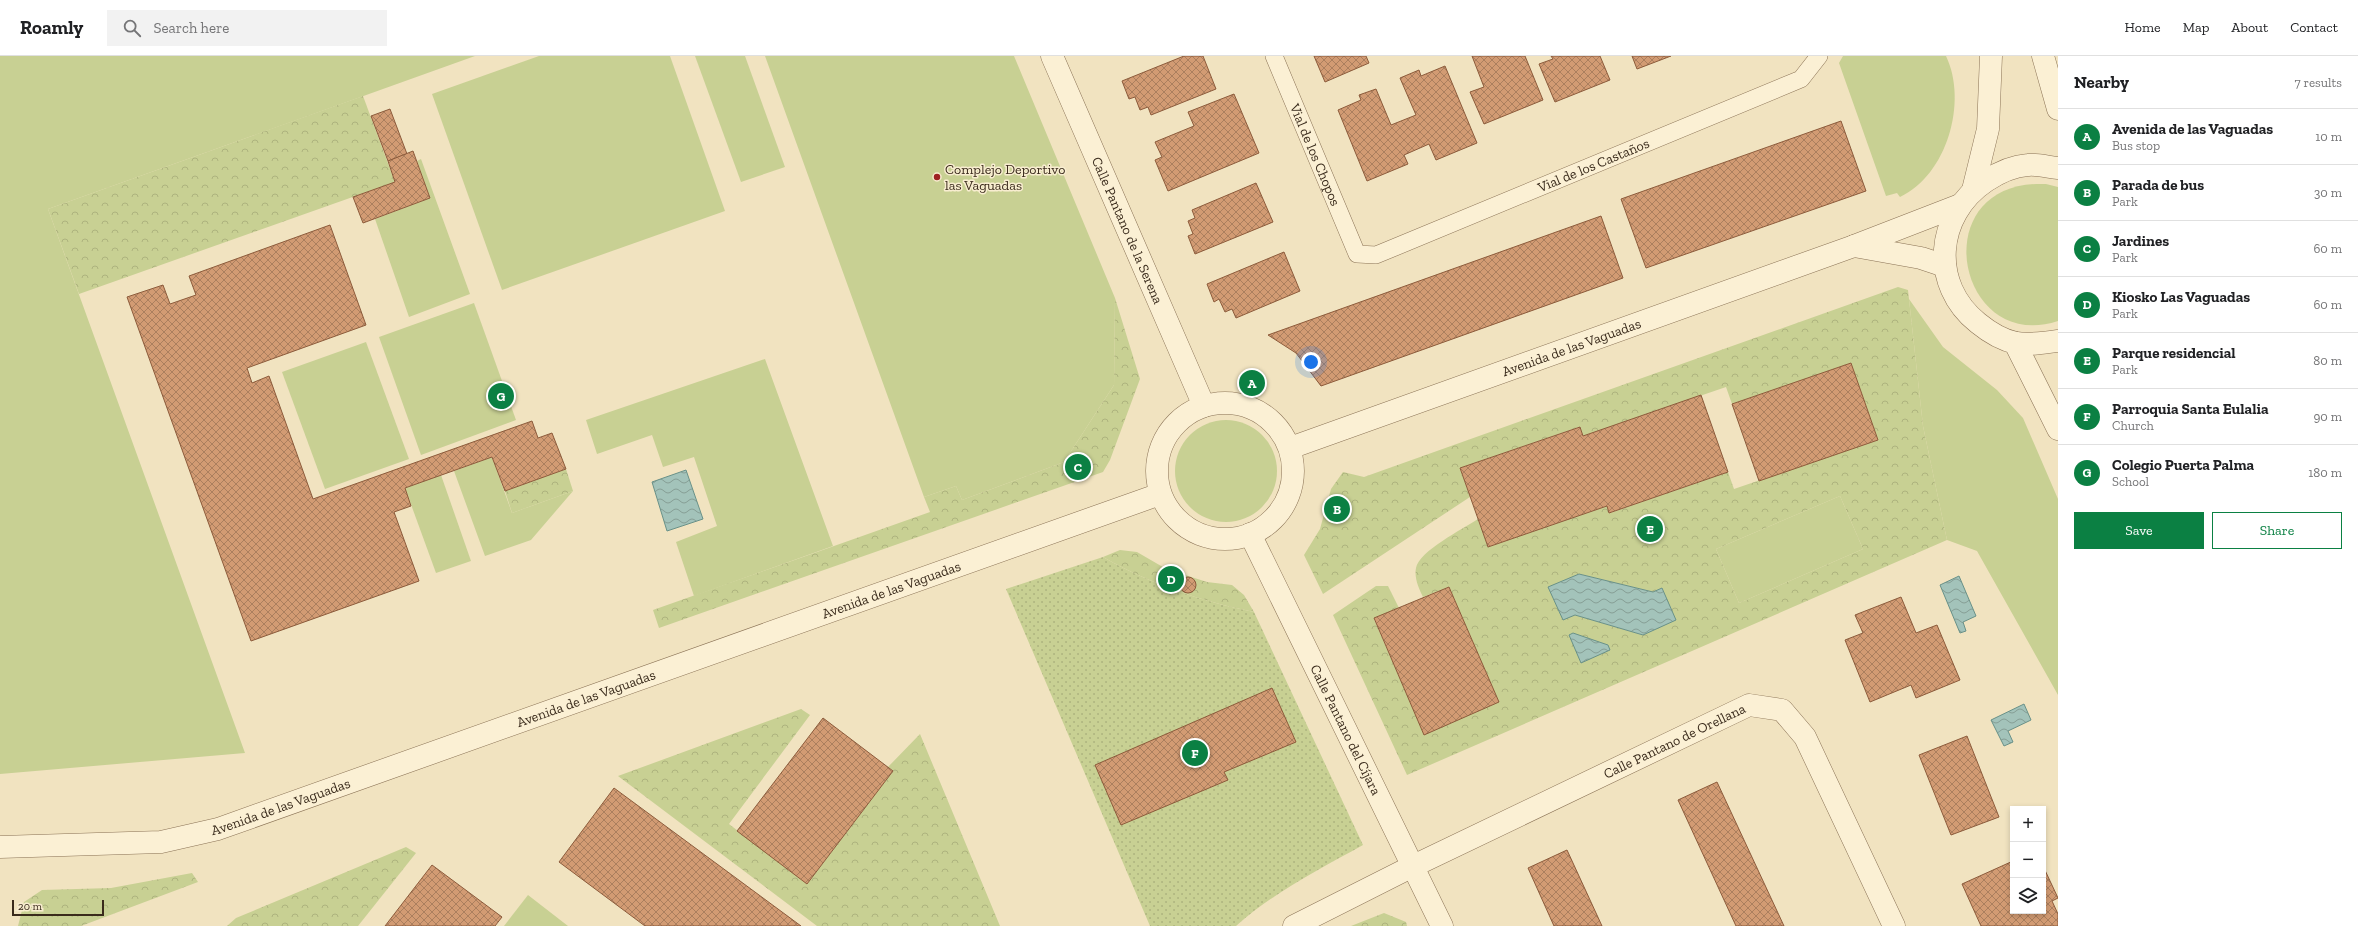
<!DOCTYPE html>
<meta charset="utf-8">
<style>
body{margin:0;font-family:"Zilla Slab",serif;background:#f2f2f2;color:#202124}
.controls{position:absolute;right:12px;bottom:12px;display:grid;overflow:hidden;border-radius:0px;box-shadow:0 2px 6px #0003}
.controls button{width:36px;height:36px;display:grid;place-items:center;padding:0;border:0;border-bottom:1px solid #e0e0e0;background:#fff;color:#202124;font:20px sans-serif}
.scale{position:absolute;left:12px;bottom:10px;width:92px;box-sizing:border-box;padding-left:4px;border:2px solid #3a2b1c;border-top:0;font-size:11px;line-height:14px;white-space:nowrap;color:#3a2b1c;-webkit-text-stroke:3px #f8edd0;paint-order:stroke}
.you{position:absolute;left:1311px;top:306px;width:14px;height:14px;margin:-10px;border:3px solid #fff;border-radius:50%;background:#1a73e8;box-shadow:0 0 0 6px #1a73e833}
.badge{display:grid;place-items:center;width:26px;height:26px;border-radius:50%;background:#0b8043;color:#fff;font-size:13px;font-weight:700}
.pin{position:absolute;translate:-50% -50%;border:2px solid #fff;box-shadow:0 1px 4px #0006}
.list{margin:0;padding:0;list-style:none}
h2{display:flex;justify-content:space-between;align-items:center;height:52px;margin:0;padding:0 16px;font-size:17px}
h2 small{font-size:13px;font-weight:400;color:#757577}
.list li{display:grid;grid-template-columns:26px 1fr auto;gap:12px;align-items:center;box-sizing:border-box;height:56px;padding:0 16px;border-top:1px solid #e0e0e0}
.list b{display:block;font-size:15px;white-space:nowrap}
.list p{margin:0;font-size:13px;white-space:nowrap;color:#757577}
.list em{font-size:13px;font-style:normal;color:#757577}
.actions{display:flex;gap:8px;padding:12px 16px}
.actions a{flex:1;padding:9px 0;border:1px solid #0b8043;border-radius:0px;text-align:center;font-size:14px;color:#0b8043}
.actions .main{background:#0b8043;color:#fff}
.icon{flex:none;width:22px;height:22px;fill:none;stroke:currentColor;stroke-width:2;stroke-linecap:round;stroke-linejoin:round}
.map{position:relative;flex:none;width:2058px;height:870px;overflow:hidden}
header{display:flex;align-items:center;gap:24px;box-sizing:border-box;height:56px;padding:0 20px;background:#fff;border-bottom:1px solid #e0e0e0}
header strong{font-size:19px}
nav{display:flex;gap:22px;margin-inline-start:auto;font-size:14px}
.search{width:280px;height:36px;background:#f2f2f2;display:flex;align-items:center;gap:10px;box-sizing:border-box;padding:0 14px;border-radius:0px;color:#757577;font-size:15px}
main{display:flex}
aside{flex:1;background:#fff}
.map>svg:first-child{display:block}
.grass{fill:#c8d093}
.park{fill:url(#park-crowns);fill-rule:evenodd}
.garden{fill:url(#garden-dots)}
.water{fill:url(#water-waves);stroke:#699188}
.building{fill:url(#building-cross-hatch);stroke:#8c5b3b}
.lines{fill:none;stroke-linecap:round;stroke-linejoin:round}
.service-casing{stroke:#8b7356;stroke-width:18}
.minor-casing{stroke:#8b7356;stroke-width:23}
.tertiary-casing{stroke:#8b7356;stroke-width:23}
.service{stroke:#fbf0d4;stroke-width:17}
.minor{stroke:#fbf0d4;stroke-width:22}
.tertiary{stroke:#fbf0d4;stroke-width:22}
.poi-dot{fill:#9e2222;stroke:#f8edd0;stroke-width:1.5}
.labels{text-anchor:middle;stroke-width:3;stroke-linejoin:round;paint-order:stroke}
.street-label{font-size:14px;fill:#3a2b1c;stroke:#f8edd0}
.poi-label{font-size:14px;fill:#3a2b1c;stroke:#f8edd0;text-anchor:start}
</style>
<header>
<strong>Roamly</strong>
<div class="search"><svg class="icon" aria-label="search" viewBox="0 0 24 24"><circle cx="10" cy="10" r="6"/><path d="M15 15l6 6"/></svg>Search here</div>
<nav><a>Home</a><a>Map</a><a>About</a><a>Contact</a></nav>
</header>
<main>
<div class="map">
<svg width="2058" height="870" viewBox="0 0 2058 870">
<defs>
<pattern id="park-crowns" width="20" height="18" patternUnits="userSpaceOnUse"><rect width="20" height="18" fill="#c8d093"/><path d="M2 6a3 3 0 1 1 6 0M12 15a3 3 0 1 1 6 0" fill="none" stroke="#adb37e"/></pattern>
<pattern id="garden-dots" width="8" height="8" patternUnits="userSpaceOnUse"><rect width="8" height="8" fill="#c8d093"/><path d="M2 2h.1M6 6h.1" fill="none" stroke="#adb37e" stroke-width="1.8" stroke-linecap="round"/></pattern>
<pattern id="water-waves" width="16" height="10" patternUnits="userSpaceOnUse"><rect width="16" height="10" fill="#a3c3ba"/><path d="M0 5q4-4 8 0t8 0" fill="none" stroke="#869f96"/></pattern>
<pattern id="building-cross-hatch" width="8" height="8" patternUnits="userSpaceOnUse"><rect width="8" height="8" fill="#d29b73"/><path d="M0 0l8 8M0 8l8-8" fill="none" stroke="#ab7f5e"/></pattern>
</defs>
<rect width="100%" height="100%" fill="#f1e3c0"/>
<g class="grass">
<polygon points="0,0 475,0 48,153 245,697 0,718"/>
<polygon points="539,0 670,0 725,155 502,234 432,38"/>
<polygon points="695,0 745,0 785,111 741,126"/>
<polygon points="765,0 1014,0 1115,242 1114,329 1064,406 962,444 956,430 924,441"/>
<path d="M1843,0H1946C1968,46 1947,119 1900,141L1897,137L1886,140L1839,7Z"/>
<polygon points="421,103 470,238 409,261 375,163 430,142 417,105"/>
<path d="M2046,128L2058,131V265C1956,299 1922,123 2046,128Z"/>
<polygon points="1909,243 1943,291 1997,334 2023,362 2058,443 2058,639 1977,495 1947,484 1923,370"/>
<polygon points="474,247 516,364 421,399 379,281"/>
<polygon points="366,286 409,403 325,433 282,316"/>
<polygon points="765,303 833,490 694,540 676,486 717,470 694,401 663,411 652,379 597,398 586,364"/>
<circle cx="1226" cy="415" r="51"/>
<polygon points="492,401 512,457 573,435 531,484 485,500 454,415"/>
<polygon points="441,419 471,505 436,517 405,432"/>
<polygon points="1840,440 1863,493 1739,547 1716,493"/>
<polygon points="528,839 568,870 504,870"/>
</g>
<g class="park">
<polygon points="363,40 395,126 79,238 48,153"/>
<path d="M1898,231L1908,234L1923,370L1947,484L1407,719L1333,559L1376,530H1388L1399,552L1374,563L1424,678L1499,646L1449,531L1423,541C1419,533 1414,522 1416,512C1419,495 1463,473 1478,463L1488,491L1607,450L1610,457L1728,416L1734,433L1878,384L1851,307L1732,348L1726,331L1583,380L1579,371L1460,412L1470,441L1323,538L1304,499L1320,473L1331,433L1343,416L1364,421ZM1840,440L1863,493L1739,547L1716,493ZM1579,518L1653,536L1643,579L1575,559Z"/>
<polygon points="1115,242 1140,323 1110,404 1103,416 659,572 653,554 930,456 924,441 956,430 962,444 1064,406 1114,329"/>
<polygon points="566,413 573,435 512,457 505,435"/>
<path d="M1120,494L1137,496L1168,514L1182,518L1207,526L1232,529L1244,539L1254,556C1200,545 1151,528 1103,501Z"/>
<polygon points="801,653 810,659 729,768 807,828 893,715 888,711 920,678 1000,870 817,870 618,720"/>
<polygon points="406,791 416,797 358,870 227,870 236,862"/>
<polygon points="192,817 198,826 81,870 18,870 24,846 42,834 111,832"/>
<polygon points="1384,857 1406,866 1407,870 1351,870"/>
</g>
<path class="garden" d="M1103,501C1151,528 1200,545 1254,556L1363,789C1320,813 1274,836 1236,870H1150L1006,533Z"/>
<g class="water">
<polygon points="686,414 703,463 667,475 652,426"/>
<polygon points="1579,518 1653,536 1662,532 1676,564 1643,579 1575,559 1563,564 1548,531"/>
<polygon points="1959,520 1976,560 1963,566 1966,575 1960,577 1940,529"/>
<polygon points="1573,577 1608,589 1610,594 1581,607 1569,579"/>
<polygon points="2024,648 2031,664 2008,675 2013,686 2004,690 1991,664"/>
</g>
<g class="building">
<polygon points="1184,0 1203,0 1216,33 1151,59 1148,51 1140,54 1135,41 1129,43 1122,25"/>
<polygon points="1314,0 1366,0 1369,7 1325,26"/>
<polygon points="1472,0 1525,0 1543,44 1484,68 1470,36 1484,31"/>
<polygon points="1551,0 1600,0 1610,24 1555,46 1539,8 1553,3"/>
<polygon points="1632,0 1671,0 1637,13"/>
<polygon points="1445,10 1477,87 1436,104 1429,88 1404,99 1408,108 1367,125 1338,54 1361,44 1359,39 1376,33 1391,69 1416,59 1400,22 1419,14 1421,20"/>
<polygon points="1234,38 1259,97 1168,135 1155,104 1162,101 1155,86 1194,70 1188,56"/>
<polygon points="390,53 407,98 388,105 371,60"/>
<polygon points="1841,65 1866,135 1646,212 1621,143"/>
<polygon points="413,95 430,142 363,167 353,141 395,126 388,105"/>
<polygon points="1256,127 1273,166 1195,198 1188,180 1193,178 1188,165 1195,162 1192,154"/>
<polygon points="1601,160 1623,222 1321,330 1296,297 1268,279"/>
<polygon points="330,169 366,269 247,312 252,327 269,320 313,443 532,365 538,382 552,377 566,413 505,435 492,401 405,432 411,450 394,456 419,525 251,585 127,241 163,229 170,248 196,239 189,220"/>
<polygon points="1284,196 1300,235 1236,262 1232,253 1225,256 1219,243 1214,246 1207,228"/>
<polygon points="1851,307 1878,384 1759,425 1732,348"/>
<polygon points="1701,339 1728,416 1609,457 1607,450 1488,491 1460,412 1580,371 1583,380"/>
<circle cx="1188" cy="529" r="8"/>
<polygon points="1449,531 1499,646 1424,679 1374,562"/>
<polygon points="1901,541 1916,577 1937,569 1960,624 1916,642 1911,629 1870,646 1845,584 1863,577 1855,559"/>
<polygon points="1272,632 1296,686 1224,716 1228,724 1121,769 1095,709"/>
<polygon points="823,662 893,715 807,828 737,775"/>
<polygon points="1967,680 1999,761 1951,779 1919,699"/>
<polygon points="1717,726 1784,870 1736,870 1678,744"/>
<polygon points="614,732 801,870 645,870 559,806"/>
<polygon points="1567,794 1602,870 1554,870 1528,812"/>
<polygon points="2013,805 2013,855 2043,855 2043,810 2058,842 2052,845 2058,858 2058,870 1981,870 1962,828"/>
<polygon points="432,809 502,861 495,870 385,870"/>
</g>
<g class="lines">
<defs>
<g id="service">
<path id="s1" d="M1274,0L1357,198L1376,199L1801,23L1819,0"/>
</g>
<g id="minor">
<path id="s2" d="M1052,0L1204,350"/>
<polyline points="1854,190 1921,202 1945,210"/>
<circle cx="1225" cy="415" r="68"/>
<path id="s3" d="M1290,392L1854,190L1960,149"/>
<path id="s4" d="M1250,478L1442,870"/>
<path id="s5" d="M0,791L161,786L218,773L1160,438"/>
<path id="s6" d="M1294,870L1405,814L1749,649L1782,654L1805,681L1894,870"/>
</g>
<g id="tertiary">
<polyline points="2043,0 2058,53"/>
<path d="M2058,112C2048,111 2037,108 2028,109C2013,110 1998,117 1986,125C1935,159 1930,229 1978,267C1989,276 2002,284 2016,287C2030,289 2044,287 2058,285"/>
<polyline points="1973,134 1988,73 1991,0"/>
<polyline points="2015,287 2058,373"/>
</g>
</defs>
<use href="#service" class="service-casing"/>
<use href="#minor" class="minor-casing"/>
<use href="#tertiary" class="tertiary-casing"/>
<use href="#service" class="service"/>
<use href="#minor" class="minor"/>
<use href="#tertiary" class="tertiary"/>
</g>
<circle class="poi-dot" cx="937" cy="121" r="4"/>
<g class="labels">
<g class="street-label">
<text dy="5" stroke="none"><textPath href="#s1" startOffset="107">Vial de los Chopos</textPath></text>
<text dy="5" stroke="none"><textPath href="#s1" startOffset="469">Vial de los Castaños</textPath></text>
<text dy="5" stroke="none"><textPath href="#s2" startOffset="190">Calle Pantano de la Serena</textPath></text>
<text dy="5" stroke="none"><textPath href="#s3" startOffset="299">Avenida de las Vaguadas</textPath></text>
<text dy="5" stroke="none"><textPath href="#s5" startOffset="934">Avenida de las Vaguadas</textPath></text>
<text dy="5" stroke="none"><textPath href="#s5" startOffset="610">Avenida de las Vaguadas</textPath></text>
<text dy="5" stroke="none"><textPath href="#s4" startOffset="218">Calle Pantano del Cíjara</textPath></text>
<text dy="5" stroke="none"><textPath href="#s6" startOffset="423">Calle Pantano de Orellana</textPath></text>
<text dy="5" stroke="none"><textPath href="#s5" startOffset="286">Avenida de las Vaguadas</textPath></text>
</g>
<g class="poi-label">
<text x="945" y="118">Complejo Deportivo<tspan x="945" dy="16">las Vaguadas</tspan></text>
</g>
</g>
</svg>
<div class="controls">
<button>+</button>
<button>−</button>
<button><svg class="icon" aria-label="layers" viewBox="0 0 24 24"><path d="M12 4l9 5-9 5-9-5zM3 14l9 5 9-5"/></svg></button>
</div>
<div class="scale">20 m</div>
<div class="you"></div>
<div class="pin badge" style="left:1252px;top:327px">A</div>
<div class="pin badge" style="left:1337px;top:453px">B</div>
<div class="pin badge" style="left:1078px;top:411px">C</div>
<div class="pin badge" style="left:1171px;top:523px">D</div>
<div class="pin badge" style="left:1650px;top:473px">E</div>
<div class="pin badge" style="left:1195px;top:697px">F</div>
<div class="pin badge" style="left:501px;top:340px">G</div>
</div>
<aside>
<h2>Nearby<small>7 results</small></h2>
<ul class="list">
<li><span class="badge">A</span><div><b>Avenida de las Vaguadas</b><p>Bus stop</p></div><em>10 m</em></li>
<li><span class="badge">B</span><div><b>Parada de bus</b><p>Park</p></div><em>30 m</em></li>
<li><span class="badge">C</span><div><b>Jardines</b><p>Park</p></div><em>60 m</em></li>
<li><span class="badge">D</span><div><b>Kiosko Las Vaguadas</b><p>Park</p></div><em>60 m</em></li>
<li><span class="badge">E</span><div><b>Parque residencial</b><p>Park</p></div><em>80 m</em></li>
<li><span class="badge">F</span><div><b>Parroquia Santa Eulalia</b><p>Church</p></div><em>90 m</em></li>
<li><span class="badge">G</span><div><b>Colegio Puerta Palma</b><p>School</p></div><em>180 m</em></li>
</ul>
<div class="actions"><a class="main">Save</a><a>Share</a></div>
</aside>
</main>
